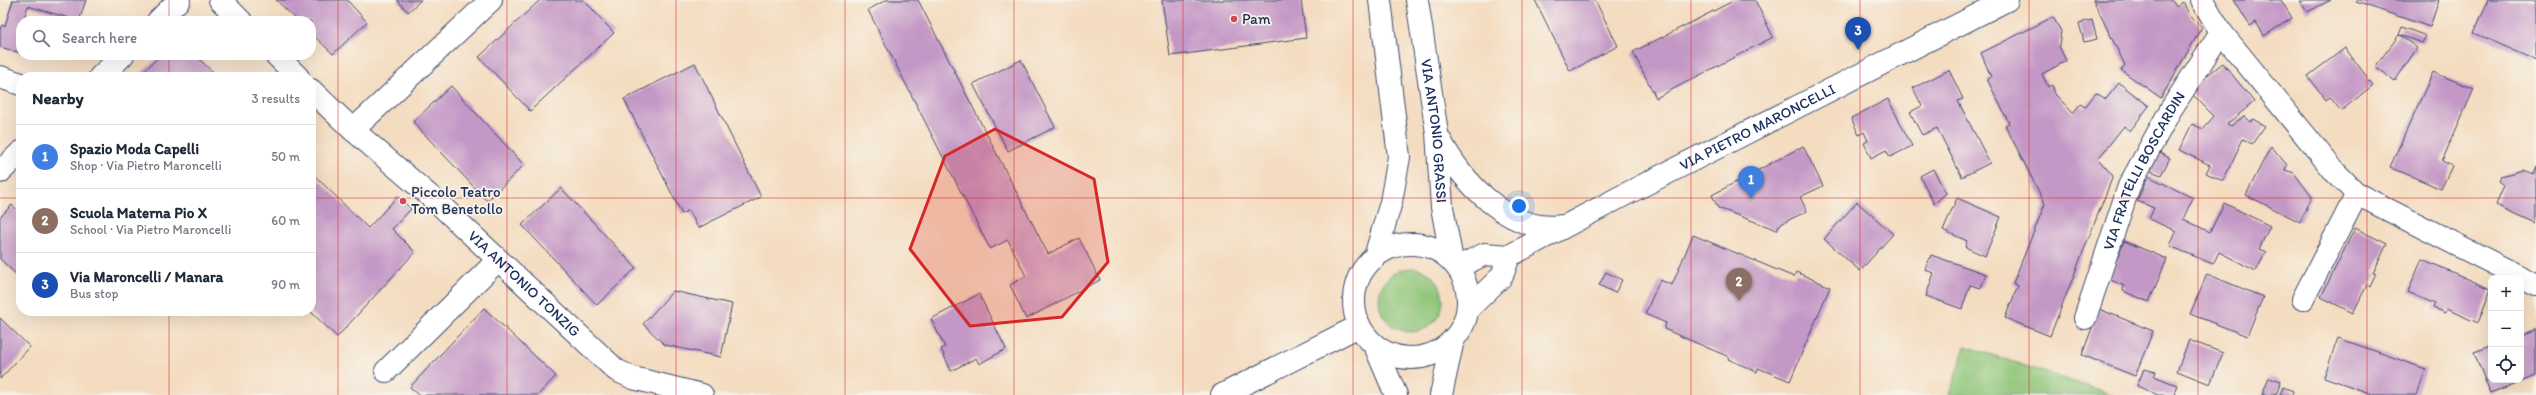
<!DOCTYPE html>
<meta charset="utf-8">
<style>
body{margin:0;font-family:Itim,sans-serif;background:#f6f6f7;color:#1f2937}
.controls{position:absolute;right:12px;bottom:12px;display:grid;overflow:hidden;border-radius:8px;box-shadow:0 4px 16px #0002}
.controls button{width:36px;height:36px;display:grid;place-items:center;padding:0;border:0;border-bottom:1px solid #e0e1e3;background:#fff;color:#1f2937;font:20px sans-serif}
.you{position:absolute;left:1519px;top:206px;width:14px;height:14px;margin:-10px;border:3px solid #fff;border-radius:50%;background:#1a73e8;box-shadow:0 0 0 6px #1a73e833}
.badge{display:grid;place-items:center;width:26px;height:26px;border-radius:50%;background:#0f766e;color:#fff;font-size:13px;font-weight:700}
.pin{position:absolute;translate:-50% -33px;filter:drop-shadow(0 1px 2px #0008)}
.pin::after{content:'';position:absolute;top:21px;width:14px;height:12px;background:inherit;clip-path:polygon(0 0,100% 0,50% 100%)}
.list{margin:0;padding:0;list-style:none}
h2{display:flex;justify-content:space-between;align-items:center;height:52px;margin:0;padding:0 16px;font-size:17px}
h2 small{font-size:13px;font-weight:400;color:#747a83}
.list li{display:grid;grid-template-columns:26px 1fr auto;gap:12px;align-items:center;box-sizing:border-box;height:64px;padding:0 16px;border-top:1px solid #e0e1e3}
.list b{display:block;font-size:15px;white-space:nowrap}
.list p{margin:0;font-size:13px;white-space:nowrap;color:#747a83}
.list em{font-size:13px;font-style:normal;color:#747a83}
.icon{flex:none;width:22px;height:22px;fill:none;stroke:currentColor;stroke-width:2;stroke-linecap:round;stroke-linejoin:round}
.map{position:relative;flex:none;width:2536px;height:395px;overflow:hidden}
.search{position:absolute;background:#fff;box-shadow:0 4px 16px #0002;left:16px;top:16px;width:300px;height:44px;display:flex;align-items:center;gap:10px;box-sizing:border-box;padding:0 14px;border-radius:16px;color:#747a83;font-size:15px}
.panel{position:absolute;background:#fff;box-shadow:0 4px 16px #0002;left:16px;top:72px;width:300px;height:244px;border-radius:16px}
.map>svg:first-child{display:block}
.green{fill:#8ec578;stroke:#547a6b}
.building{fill:#c498c6}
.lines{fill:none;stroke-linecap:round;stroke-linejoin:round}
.minor-casing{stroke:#3c496d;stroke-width:24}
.tertiary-casing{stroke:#3c496d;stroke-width:24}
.minor{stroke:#fff;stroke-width:22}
.tertiary{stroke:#fff;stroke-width:22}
.marked{fill:#d62828;fill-opacity:0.2;stroke:#d62828;stroke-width:3;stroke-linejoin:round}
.grid{fill:none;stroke:#d62828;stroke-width:1;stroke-opacity:0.55}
.poi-dot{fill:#d1495b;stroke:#f7f3e8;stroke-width:1.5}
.labels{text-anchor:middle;stroke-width:3.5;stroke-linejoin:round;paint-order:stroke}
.poi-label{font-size:15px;fill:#1b2f5e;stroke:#f7f3e8;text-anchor:start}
.street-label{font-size:15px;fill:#1b2f5e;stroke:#f7f3e8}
</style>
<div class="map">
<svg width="2536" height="395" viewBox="0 0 2536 395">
<rect width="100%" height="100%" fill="#f7f3e8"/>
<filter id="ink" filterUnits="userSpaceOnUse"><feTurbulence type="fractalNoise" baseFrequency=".025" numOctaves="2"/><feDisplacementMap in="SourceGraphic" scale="8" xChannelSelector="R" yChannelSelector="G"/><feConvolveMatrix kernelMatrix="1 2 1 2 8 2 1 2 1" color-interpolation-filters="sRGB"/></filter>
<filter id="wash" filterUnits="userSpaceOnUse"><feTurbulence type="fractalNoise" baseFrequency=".012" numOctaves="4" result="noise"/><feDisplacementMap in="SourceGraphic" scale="16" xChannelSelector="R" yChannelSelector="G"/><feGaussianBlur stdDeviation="0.9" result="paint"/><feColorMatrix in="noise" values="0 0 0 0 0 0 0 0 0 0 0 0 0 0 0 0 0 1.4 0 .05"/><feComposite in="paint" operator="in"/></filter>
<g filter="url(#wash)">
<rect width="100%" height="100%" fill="#f4dcc0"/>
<g class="green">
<circle cx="1411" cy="300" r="32"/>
<polygon points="1965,346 2114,395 1949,395"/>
</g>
<g id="blocks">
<g class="building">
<polygon points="13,0 86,0 79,21 28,6 23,21 21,21 21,53 0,47 0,30 2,25 5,26"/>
<polygon points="276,0 347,0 367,22 333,54 311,33 311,21 298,21"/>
<polygon points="397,0 421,0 408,12"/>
<polygon points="540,0 584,0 614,33 530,111 479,57"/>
<polygon points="886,0 918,0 1048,254 1079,238 1100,280 1026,319 1010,285 1026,276 1008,240 990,249 868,10"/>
<polygon points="1162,0 1301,0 1306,38 1170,56"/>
<polygon points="1535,0 1595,0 1618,46 1570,71"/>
<polygon points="1735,0 1755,0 1773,37 1656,98 1633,52"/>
<polygon points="2093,0 2172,0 2176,7 2183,2 2190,16 2202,27 2161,98 2121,70 2125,65"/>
<polygon points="2234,0 2281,0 2292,18 2264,36 2256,22 2250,26"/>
<polygon points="2299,0 2331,0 2307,12"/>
<polygon points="2357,0 2439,0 2430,27 2356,2"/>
<polygon points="2488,0 2536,0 2536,60 2474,33"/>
<polygon points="2053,17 2061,31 2059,46 2066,61 2042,74 2048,87 2052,85 2055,94 2073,113 2080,104 2085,107 2096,93 2106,99 2119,83 2149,106 2130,131 2124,126 2098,159 2113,176 2050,336 2005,318 2018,286 2013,283 2045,204 2005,125 2009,123 1987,79 1991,77 1981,53"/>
<polygon points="2092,20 2097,39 2084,42 2079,23"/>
<polygon points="2402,27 2426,36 2422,43 2399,35"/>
<polygon points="2399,35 2417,48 2395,81 2375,67"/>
<polygon points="2345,48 2373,85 2341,111 2330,97 2326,100 2308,76"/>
<polygon points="161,55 195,55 218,77 137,77"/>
<polygon points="1021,60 1055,127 1008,151 973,84"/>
<polygon points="695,63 761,197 698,228 689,210 682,214 624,99"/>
<polygon points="2223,63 2254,102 2227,124 2231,126 2244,116 2251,122 2253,119 2265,126 2252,144 2243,139 2223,181 2206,173 2210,165 2179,150 2192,124 2203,129 2214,116 2188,90"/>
<polygon points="1949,70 1963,99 1958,101 1990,163 1962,177 1937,128 1922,135 1910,112 1922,106 1913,88"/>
<polygon points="2433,72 2474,89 2442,161 2452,166 2441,189 2390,167"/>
<polygon points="451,86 524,165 487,201 413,122"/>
<polygon points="1888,99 1912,146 1890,157 1886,150 1871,158 1864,143 1868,141 1864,132 1859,135 1851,118"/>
<polygon points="1803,146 1823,186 1800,197 1807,211 1779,225 1777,230 1718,208 1712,195"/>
<polygon points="2271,146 2287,165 2285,170 2294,173 2312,197 2300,222 2246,195"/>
<polygon points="2155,151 2170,158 2161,175 2146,169"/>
<polygon points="2536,167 2536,223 2496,205 2504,186 2499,182 2501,176 2523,170 2533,174"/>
<polygon points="1933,169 1946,193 1934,204 1920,176"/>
<polygon points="313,174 368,228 398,196 411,209 392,229 415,252 337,337 310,311 311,176"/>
<polygon points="2148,176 2193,198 2183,219 2210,232 2224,203 2270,226 2259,249 2266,252 2256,271 2219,252 2213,264 2170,246 2176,231 2149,219 2154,208 2137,201"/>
<polygon points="561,188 636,268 597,305 522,225"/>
<polygon points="1957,198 2001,217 1985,256 1965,247 1967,241 1943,230"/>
<polygon points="1857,202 1893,234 1860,271 1824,239"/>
<polygon points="12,205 21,214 21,279 0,259 0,217"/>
<polygon points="2355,228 2387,244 2373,273 2376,274 2370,287 2367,285 2353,313 2321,297"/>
<polygon points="1693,235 1794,277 1796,272 1830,287 1790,381 1758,368 1757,372 1728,359 1729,357 1664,329 1666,323 1645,314 1660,280 1672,285"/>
<polygon points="2124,241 2167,259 2149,302 2123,291 2124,286 2109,279"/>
<polygon points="1931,255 1986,274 1981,288 1970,285 1962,309 1926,296 1934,273 1925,270"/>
<polygon points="2422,259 2491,289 2478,323 2446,309 2445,313 2433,308 2435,304 2408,292"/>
<polygon points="1606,272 1622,280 1615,293 1599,285"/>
<polygon points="2207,274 2263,297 2247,336 2190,314"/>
<polygon points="673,291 732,304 721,357 665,345 643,324"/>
<polygon points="979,294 1006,349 979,364 976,358 951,371 941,349 945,347 931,319"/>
<polygon points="484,308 556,376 538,395 419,395 410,387"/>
<polygon points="2099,309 2153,331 2135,376 2082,355"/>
<polygon points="0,318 30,347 0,379"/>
<polygon points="2536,329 2536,376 2490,393 2474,352 2491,346 2491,380 2521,380 2521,335"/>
<polygon points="2338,338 2426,369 2417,395 2375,395 2324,377"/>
<polygon points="2189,340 2223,353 2210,384 2177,371"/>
<polygon points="2144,369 2156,372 2154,376 2177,385 2174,395 2158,395 2137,386"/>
<polygon points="2269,377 2281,381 2276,395 2262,395"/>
<polygon points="2283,387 2293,391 2292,395 2280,395"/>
</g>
</g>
</g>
<g filter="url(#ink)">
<use href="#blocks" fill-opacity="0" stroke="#3c496d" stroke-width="1"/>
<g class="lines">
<defs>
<g id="minor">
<polyline points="220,0 241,21"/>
<polyline points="2202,0 2221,32 2335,172 2357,194 2536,285"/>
<polyline points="158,21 179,0"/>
<polyline points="276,55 298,77"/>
<polyline points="0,77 21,84"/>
<polyline points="100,77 123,55"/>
<path id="s1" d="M311,90L353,130L438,203L616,370L633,378L702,395"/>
<polyline points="353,130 491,0"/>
<polyline points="0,172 21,152"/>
<polyline points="2303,299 2357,194"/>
<path id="s2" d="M2085,318L2129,186L2171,109L2221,32"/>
<polyline points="386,371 498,260"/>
<polyline points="1222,395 1359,326"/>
</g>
<g id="tertiary">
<path id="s3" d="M1417,0L1437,133L1442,207L1452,261"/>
<path d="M1439,138C1461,180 1509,234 1561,226"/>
<circle cx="1411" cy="301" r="57"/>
<polyline points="1375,257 1391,202 1399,157 1380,0"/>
<path id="s4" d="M1458,267L1485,254L1509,256L1626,194L2007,0"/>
<polyline points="1468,309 1502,276 1509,256"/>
<polyline points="1375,346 1396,395"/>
<polyline points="1441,395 1453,340"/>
</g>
</defs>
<use href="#minor" class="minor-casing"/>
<use href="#tertiary" class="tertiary-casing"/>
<use href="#minor" class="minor"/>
<use href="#tertiary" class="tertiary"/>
</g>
</g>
<path class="marked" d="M995,129L1094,179L1108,262L1062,317L970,326L910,249L945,156Z"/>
<path class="grid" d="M169,0V21M338,0V395M507,0V395M676,0V395M845,0V395M1014,0V395M1183,0V395M1353,0V395M1522,0V395M1691,0V395M1860,0V395M2029,0V395M2198,0V395M2367,0V395M169,55V77M0,198H21M311,198H2536M169,311V395"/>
<g class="poi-dot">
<circle cx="1234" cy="19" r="4"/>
<circle cx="403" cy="201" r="4"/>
</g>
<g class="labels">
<g class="poi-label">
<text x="1242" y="24">Pam</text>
<text x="411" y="197">Piccolo Teatro<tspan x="411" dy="17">Tom Benetollo</tspan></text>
</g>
<g class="street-label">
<text dy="5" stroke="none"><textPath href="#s4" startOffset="334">VIA PIETRO MARONCELLI</textPath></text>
<text dy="5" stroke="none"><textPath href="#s3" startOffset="132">VIA ANTONIO GRASSI</textPath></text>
<text dy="5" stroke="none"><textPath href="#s2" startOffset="159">VIA FRATELLI BOSCARDIN</textPath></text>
<text dy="5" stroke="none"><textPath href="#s1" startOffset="288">VIA ANTONIO TONZIG</textPath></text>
</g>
</g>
</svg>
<div class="controls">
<button>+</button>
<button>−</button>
<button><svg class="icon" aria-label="locate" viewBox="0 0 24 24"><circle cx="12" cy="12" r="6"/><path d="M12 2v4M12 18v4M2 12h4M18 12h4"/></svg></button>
</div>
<div class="you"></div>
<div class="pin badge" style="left:1751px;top:199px;background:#3f7fe0">1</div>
<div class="pin badge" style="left:1739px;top:301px;background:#8d6e63">2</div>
<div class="pin badge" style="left:1858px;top:50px;background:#1a4fb4">3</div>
<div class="search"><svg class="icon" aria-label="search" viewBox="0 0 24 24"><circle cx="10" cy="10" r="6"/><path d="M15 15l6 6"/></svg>Search here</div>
<section class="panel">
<h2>Nearby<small>3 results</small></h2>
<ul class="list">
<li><span class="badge" style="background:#3f7fe0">1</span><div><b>Spazio Moda Capelli</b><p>Shop · Via Pietro Maroncelli</p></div><em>50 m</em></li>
<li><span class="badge" style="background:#8d6e63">2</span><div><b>Scuola Materna Pio X</b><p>School · Via Pietro Maroncelli</p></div><em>60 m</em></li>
<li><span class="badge" style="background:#1a4fb4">3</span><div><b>Via Maroncelli / Manara</b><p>Bus stop</p></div><em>90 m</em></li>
</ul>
</section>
</div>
